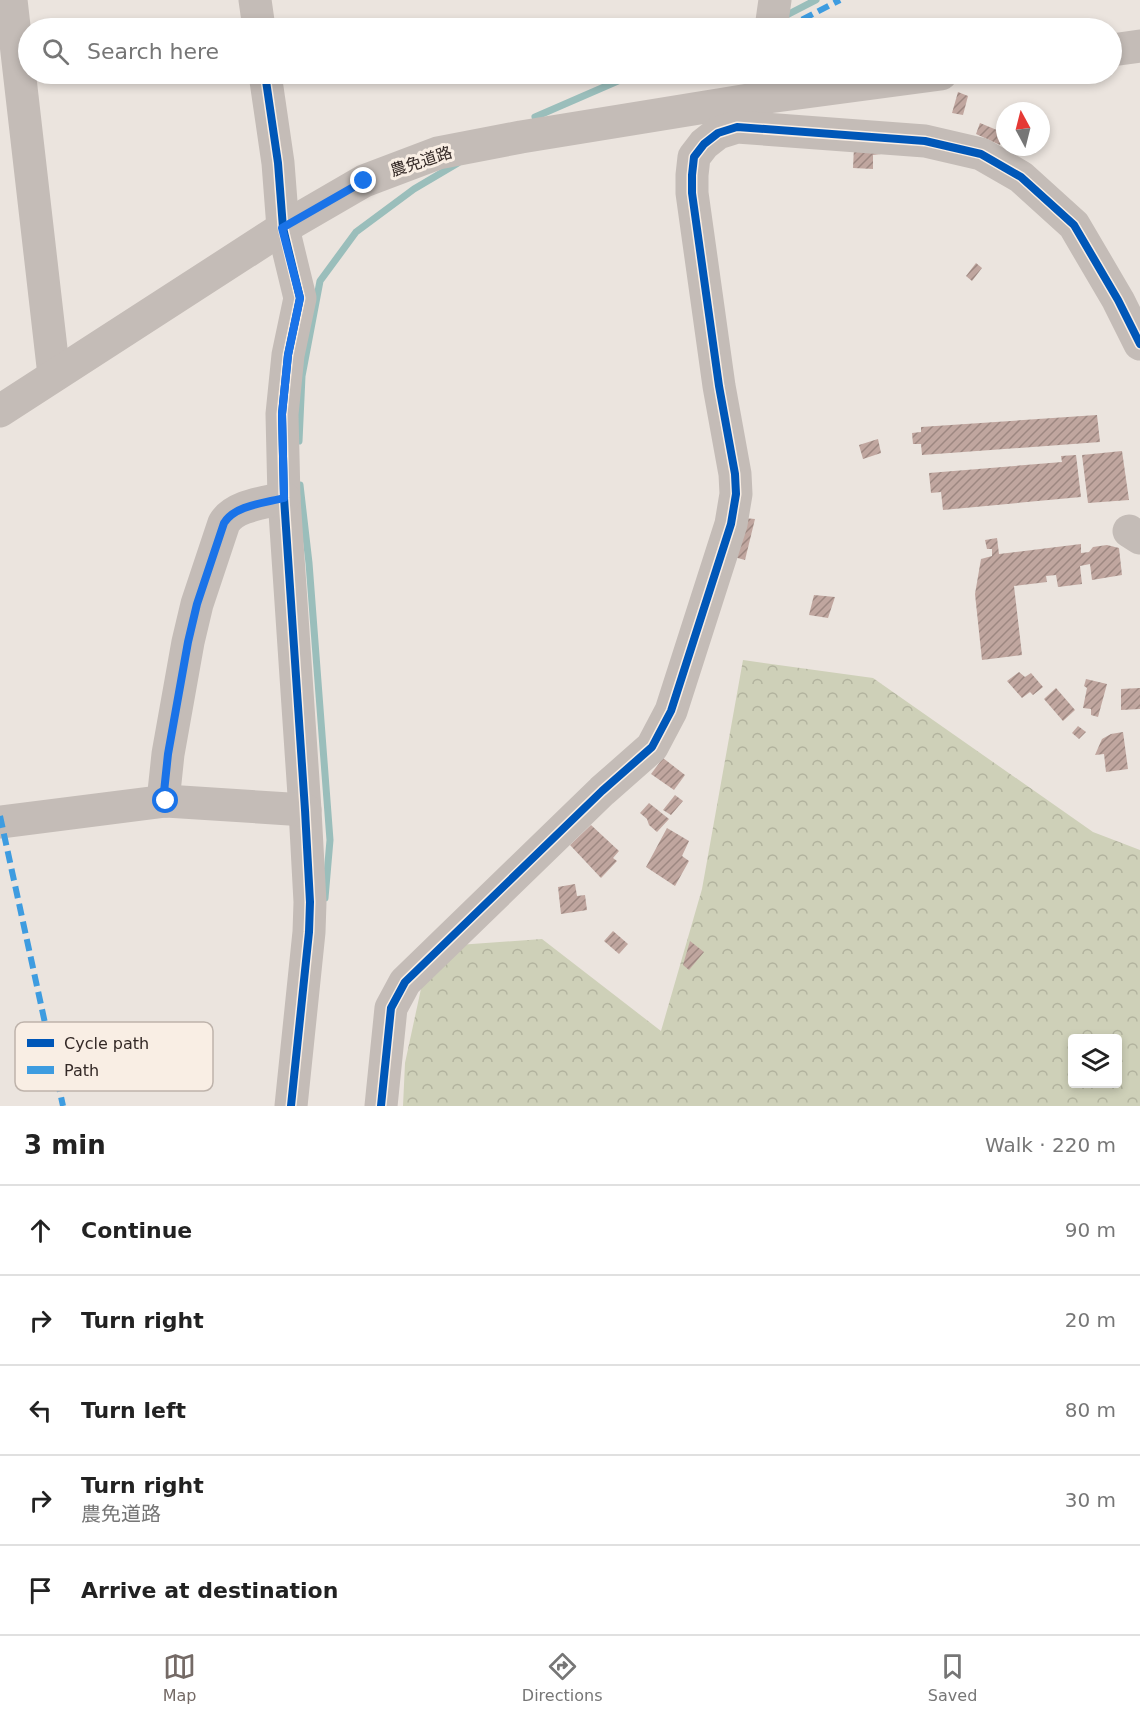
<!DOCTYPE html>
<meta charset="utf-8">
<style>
body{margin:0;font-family:"DejaVu Sans","Noto Sans JP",sans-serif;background:#f2f2f2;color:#222}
.controls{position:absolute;right:18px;bottom:18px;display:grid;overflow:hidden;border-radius:6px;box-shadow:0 3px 9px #0003}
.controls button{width:54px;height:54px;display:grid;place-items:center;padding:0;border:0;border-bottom:2px solid #e0e0e0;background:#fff;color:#222;font:30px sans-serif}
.compass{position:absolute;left:996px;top:102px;width:54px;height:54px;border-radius:50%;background:#fff;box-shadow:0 3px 9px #0003;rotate:353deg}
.stop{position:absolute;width:18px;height:18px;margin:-14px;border:4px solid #1a73e8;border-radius:50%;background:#fff}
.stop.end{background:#1a73e8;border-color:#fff;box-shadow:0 2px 6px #0008}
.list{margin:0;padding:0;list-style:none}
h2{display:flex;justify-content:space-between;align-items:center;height:78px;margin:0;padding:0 24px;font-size:26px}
h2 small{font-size:20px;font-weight:400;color:#767676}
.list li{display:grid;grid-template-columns:39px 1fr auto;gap:18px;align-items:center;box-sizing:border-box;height:90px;padding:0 24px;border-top:2px solid #e0e0e0}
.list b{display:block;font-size:22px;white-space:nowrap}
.list p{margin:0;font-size:20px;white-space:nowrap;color:#767676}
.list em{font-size:20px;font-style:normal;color:#767676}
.icon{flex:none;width:33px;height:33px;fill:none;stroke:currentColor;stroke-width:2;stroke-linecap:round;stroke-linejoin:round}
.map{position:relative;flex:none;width:1140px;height:1106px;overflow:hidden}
.search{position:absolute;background:#fff;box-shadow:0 3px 9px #0003;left:18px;right:18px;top:18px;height:66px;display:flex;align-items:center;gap:15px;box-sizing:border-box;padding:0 21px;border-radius:33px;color:#767676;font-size:22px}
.sheet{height:528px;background:#fff}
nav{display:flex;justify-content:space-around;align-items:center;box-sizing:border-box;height:84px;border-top:2px solid #e0e0e0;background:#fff;font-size:16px;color:#767676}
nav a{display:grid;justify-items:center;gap:3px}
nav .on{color:#746a66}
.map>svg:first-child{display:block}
.forest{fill:url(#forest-crowns);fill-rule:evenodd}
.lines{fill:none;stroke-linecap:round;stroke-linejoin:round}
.stream{stroke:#9abebb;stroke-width:7}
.building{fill:url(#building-hatch)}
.minor{stroke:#c4bcb7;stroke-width:33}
.quiet{stroke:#3e9ce0;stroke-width:6;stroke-dasharray:12 6;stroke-linecap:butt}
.cycleway-casing{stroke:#f9eee4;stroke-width:11}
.cycleway{stroke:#0057b8;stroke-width:8}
.route{stroke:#1a73e8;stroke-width:8}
.labels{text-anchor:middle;stroke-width:6;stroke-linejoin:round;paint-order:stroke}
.street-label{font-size:16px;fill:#342926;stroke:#f9eee4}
.key{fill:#f9eee4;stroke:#beb3ab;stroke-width:1.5}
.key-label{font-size:16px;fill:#342926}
</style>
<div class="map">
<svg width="1140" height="1106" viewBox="0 0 1140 1106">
<defs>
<pattern id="forest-crowns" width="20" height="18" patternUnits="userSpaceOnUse" patternTransform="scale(1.5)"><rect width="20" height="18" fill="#ced0b8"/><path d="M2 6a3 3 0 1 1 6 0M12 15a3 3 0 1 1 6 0" fill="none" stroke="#b2b39e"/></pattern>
<pattern id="building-hatch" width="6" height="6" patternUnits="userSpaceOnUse" patternTransform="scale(1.5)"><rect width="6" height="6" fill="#c0a69f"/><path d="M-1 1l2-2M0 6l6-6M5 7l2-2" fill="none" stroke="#9d8781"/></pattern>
</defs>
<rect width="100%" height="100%" fill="#ebe4de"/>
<path class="forest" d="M743,660L873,678L1093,832L1140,850V1106H403L405,1063L430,947L542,939L661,1031L702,889ZM1072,1038H1118V1084H1072Z"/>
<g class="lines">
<g class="stream">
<polyline points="783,17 816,0"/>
<polyline points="737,28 762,21"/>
<polyline points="535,117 634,74"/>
<polyline points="299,441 302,376 320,281 356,232 414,189 458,163"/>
<polyline points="300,485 309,563 330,840 325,898"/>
</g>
</g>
<g class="building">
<polygon points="958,92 968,96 963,115 952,113"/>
<polygon points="980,123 1004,133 1000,145 976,134"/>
<polygon points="854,147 881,154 873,155 873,169 853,168"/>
<polygon points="976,263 982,268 972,281 966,276"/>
<polygon points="1097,415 1100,442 922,455 921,444 913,444 912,433 921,432 921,427"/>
<polygon points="878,439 881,453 863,459 859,445"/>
<polygon points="1122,451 1129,500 1088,503 1082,455"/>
<polygon points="1076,455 1081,497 943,510 941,492 931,493 929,473 1062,462 1061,456"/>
<polygon points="743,518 755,519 745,560 734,557"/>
<polygon points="997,538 999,554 1081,544 1081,553 1089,552 1093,547 1107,545 1119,548 1122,575 1092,580 1090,564 1080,566 1082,584 1058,587 1056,575 1046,576 1047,582 1014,586 1022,655 982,660 975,594 981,559 992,556 992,549 987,549 985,540"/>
<polygon points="814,595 835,597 828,618 809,615"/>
<polygon points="1019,672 1025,677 1031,673 1043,687 1033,695 1030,692 1022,698 1007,681"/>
<polygon points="1086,679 1107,684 1098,717 1091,715 1091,709 1083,708 1087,688 1084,686"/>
<polygon points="1056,688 1075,710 1063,721 1044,699"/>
<polygon points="1140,688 1140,709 1121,710 1121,689"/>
<polygon points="1078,726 1086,732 1079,739 1072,733"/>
<polygon points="1123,732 1128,769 1106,772 1104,754 1095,755 1102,739 1111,734"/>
<polygon points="663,758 685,775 674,790 651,774"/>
<polygon points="675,795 683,801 671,815 663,810"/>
<polygon points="649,803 669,819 657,832 649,825 647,819 640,813"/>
<polygon points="591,825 619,851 613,858 617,861 601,878 570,845"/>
<polygon points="667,828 689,841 682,856 689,861 675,886 646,867"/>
<polygon points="575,884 577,896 585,895 587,910 561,914 558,887"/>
<polygon points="613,931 628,944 619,954 604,941"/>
<polygon points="690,941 704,952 689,970 683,965"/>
</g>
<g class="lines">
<g class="minor">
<polyline points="11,0 54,375"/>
<polyline points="255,0 259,28"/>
<polyline points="771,28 775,0"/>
<polyline points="1112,50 1140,46"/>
<polyline points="265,74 278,163 283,228 300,298 288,355 282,414 284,498 305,810 310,902 309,932 291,1106"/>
<polyline points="0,411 283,228 364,181 438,153 521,137 761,98 941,74"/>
<polyline points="1129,531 1140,538"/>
<path d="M166,801L164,792L168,754L188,642L197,604L224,523C235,505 265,503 284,498"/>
<polyline points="2,822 166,801 305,810"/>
<polyline points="381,1106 391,1008 405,982 602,791 652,747 671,711 731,524 736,494 735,474 719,386 692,193 692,175 694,157 704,144 718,133 737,127 925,141 981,154 1021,177 1074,225 1118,300 1140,344"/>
</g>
<g class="quiet">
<polyline points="786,28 840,0"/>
<polyline points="0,816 63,1106"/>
</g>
<defs>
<g id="cycleway">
<polyline points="265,74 278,163 283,228 300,298 288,355 282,414 284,498 305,810 310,902 309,932 291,1106"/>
<polyline points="381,1106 391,1008 405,982 602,791 652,747 671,711 731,524 736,494 735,474 719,386 692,193 692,175 694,157 704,144 718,133 737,127 925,141 981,154 1021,177 1074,225 1118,300 1140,344"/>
</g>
</defs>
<use href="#cycleway" class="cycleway-casing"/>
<use href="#cycleway" class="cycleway"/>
</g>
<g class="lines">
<path class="route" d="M166,801L164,792L168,754L188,642L197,604L224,523C235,505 265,503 284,498L282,414L288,355L300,298L282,228L364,181"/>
</g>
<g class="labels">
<g class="street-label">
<text transform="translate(421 161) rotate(-18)" y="6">農免道路</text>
</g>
</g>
<rect x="15" y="1022" width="198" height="69" rx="9" class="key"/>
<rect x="27" y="1039" width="27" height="8" fill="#0057b8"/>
<rect x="27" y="1066" width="27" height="8" fill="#3e9ce0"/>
<g class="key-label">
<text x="64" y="1049">Cycle path</text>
<text x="64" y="1076">Path</text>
</g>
</svg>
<div class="controls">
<button><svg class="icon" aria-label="layers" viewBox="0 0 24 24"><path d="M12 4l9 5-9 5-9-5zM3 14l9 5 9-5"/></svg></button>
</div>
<svg class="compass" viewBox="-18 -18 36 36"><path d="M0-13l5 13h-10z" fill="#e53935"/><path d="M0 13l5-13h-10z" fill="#767676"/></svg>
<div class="stop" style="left:166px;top:801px"></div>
<div class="stop end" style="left:364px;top:181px"></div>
<div class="search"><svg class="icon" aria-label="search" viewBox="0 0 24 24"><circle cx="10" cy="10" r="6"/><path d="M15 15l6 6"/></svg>Search here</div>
</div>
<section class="sheet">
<h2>3 min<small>Walk · 220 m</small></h2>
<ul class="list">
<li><svg class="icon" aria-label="ahead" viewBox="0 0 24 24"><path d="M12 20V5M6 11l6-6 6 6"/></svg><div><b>Continue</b></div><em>90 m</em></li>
<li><svg class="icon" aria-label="right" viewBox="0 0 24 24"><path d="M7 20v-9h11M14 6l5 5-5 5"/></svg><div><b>Turn right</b></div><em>20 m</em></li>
<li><svg class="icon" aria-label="left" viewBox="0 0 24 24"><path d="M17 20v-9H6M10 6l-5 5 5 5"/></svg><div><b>Turn left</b></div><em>80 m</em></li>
<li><svg class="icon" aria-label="right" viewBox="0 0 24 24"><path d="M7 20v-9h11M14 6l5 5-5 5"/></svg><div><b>Turn right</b><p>農免道路</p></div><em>30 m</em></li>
<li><svg class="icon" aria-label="arrive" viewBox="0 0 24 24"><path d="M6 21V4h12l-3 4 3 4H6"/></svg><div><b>Arrive at destination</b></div></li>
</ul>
</section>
<nav>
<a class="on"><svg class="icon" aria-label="map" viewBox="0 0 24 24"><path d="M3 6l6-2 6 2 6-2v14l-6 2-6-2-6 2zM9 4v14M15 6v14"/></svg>Map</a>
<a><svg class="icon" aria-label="directions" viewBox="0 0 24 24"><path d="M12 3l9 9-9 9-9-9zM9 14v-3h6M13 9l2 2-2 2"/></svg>Directions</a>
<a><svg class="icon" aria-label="saved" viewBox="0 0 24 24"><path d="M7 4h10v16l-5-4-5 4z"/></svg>Saved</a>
</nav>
